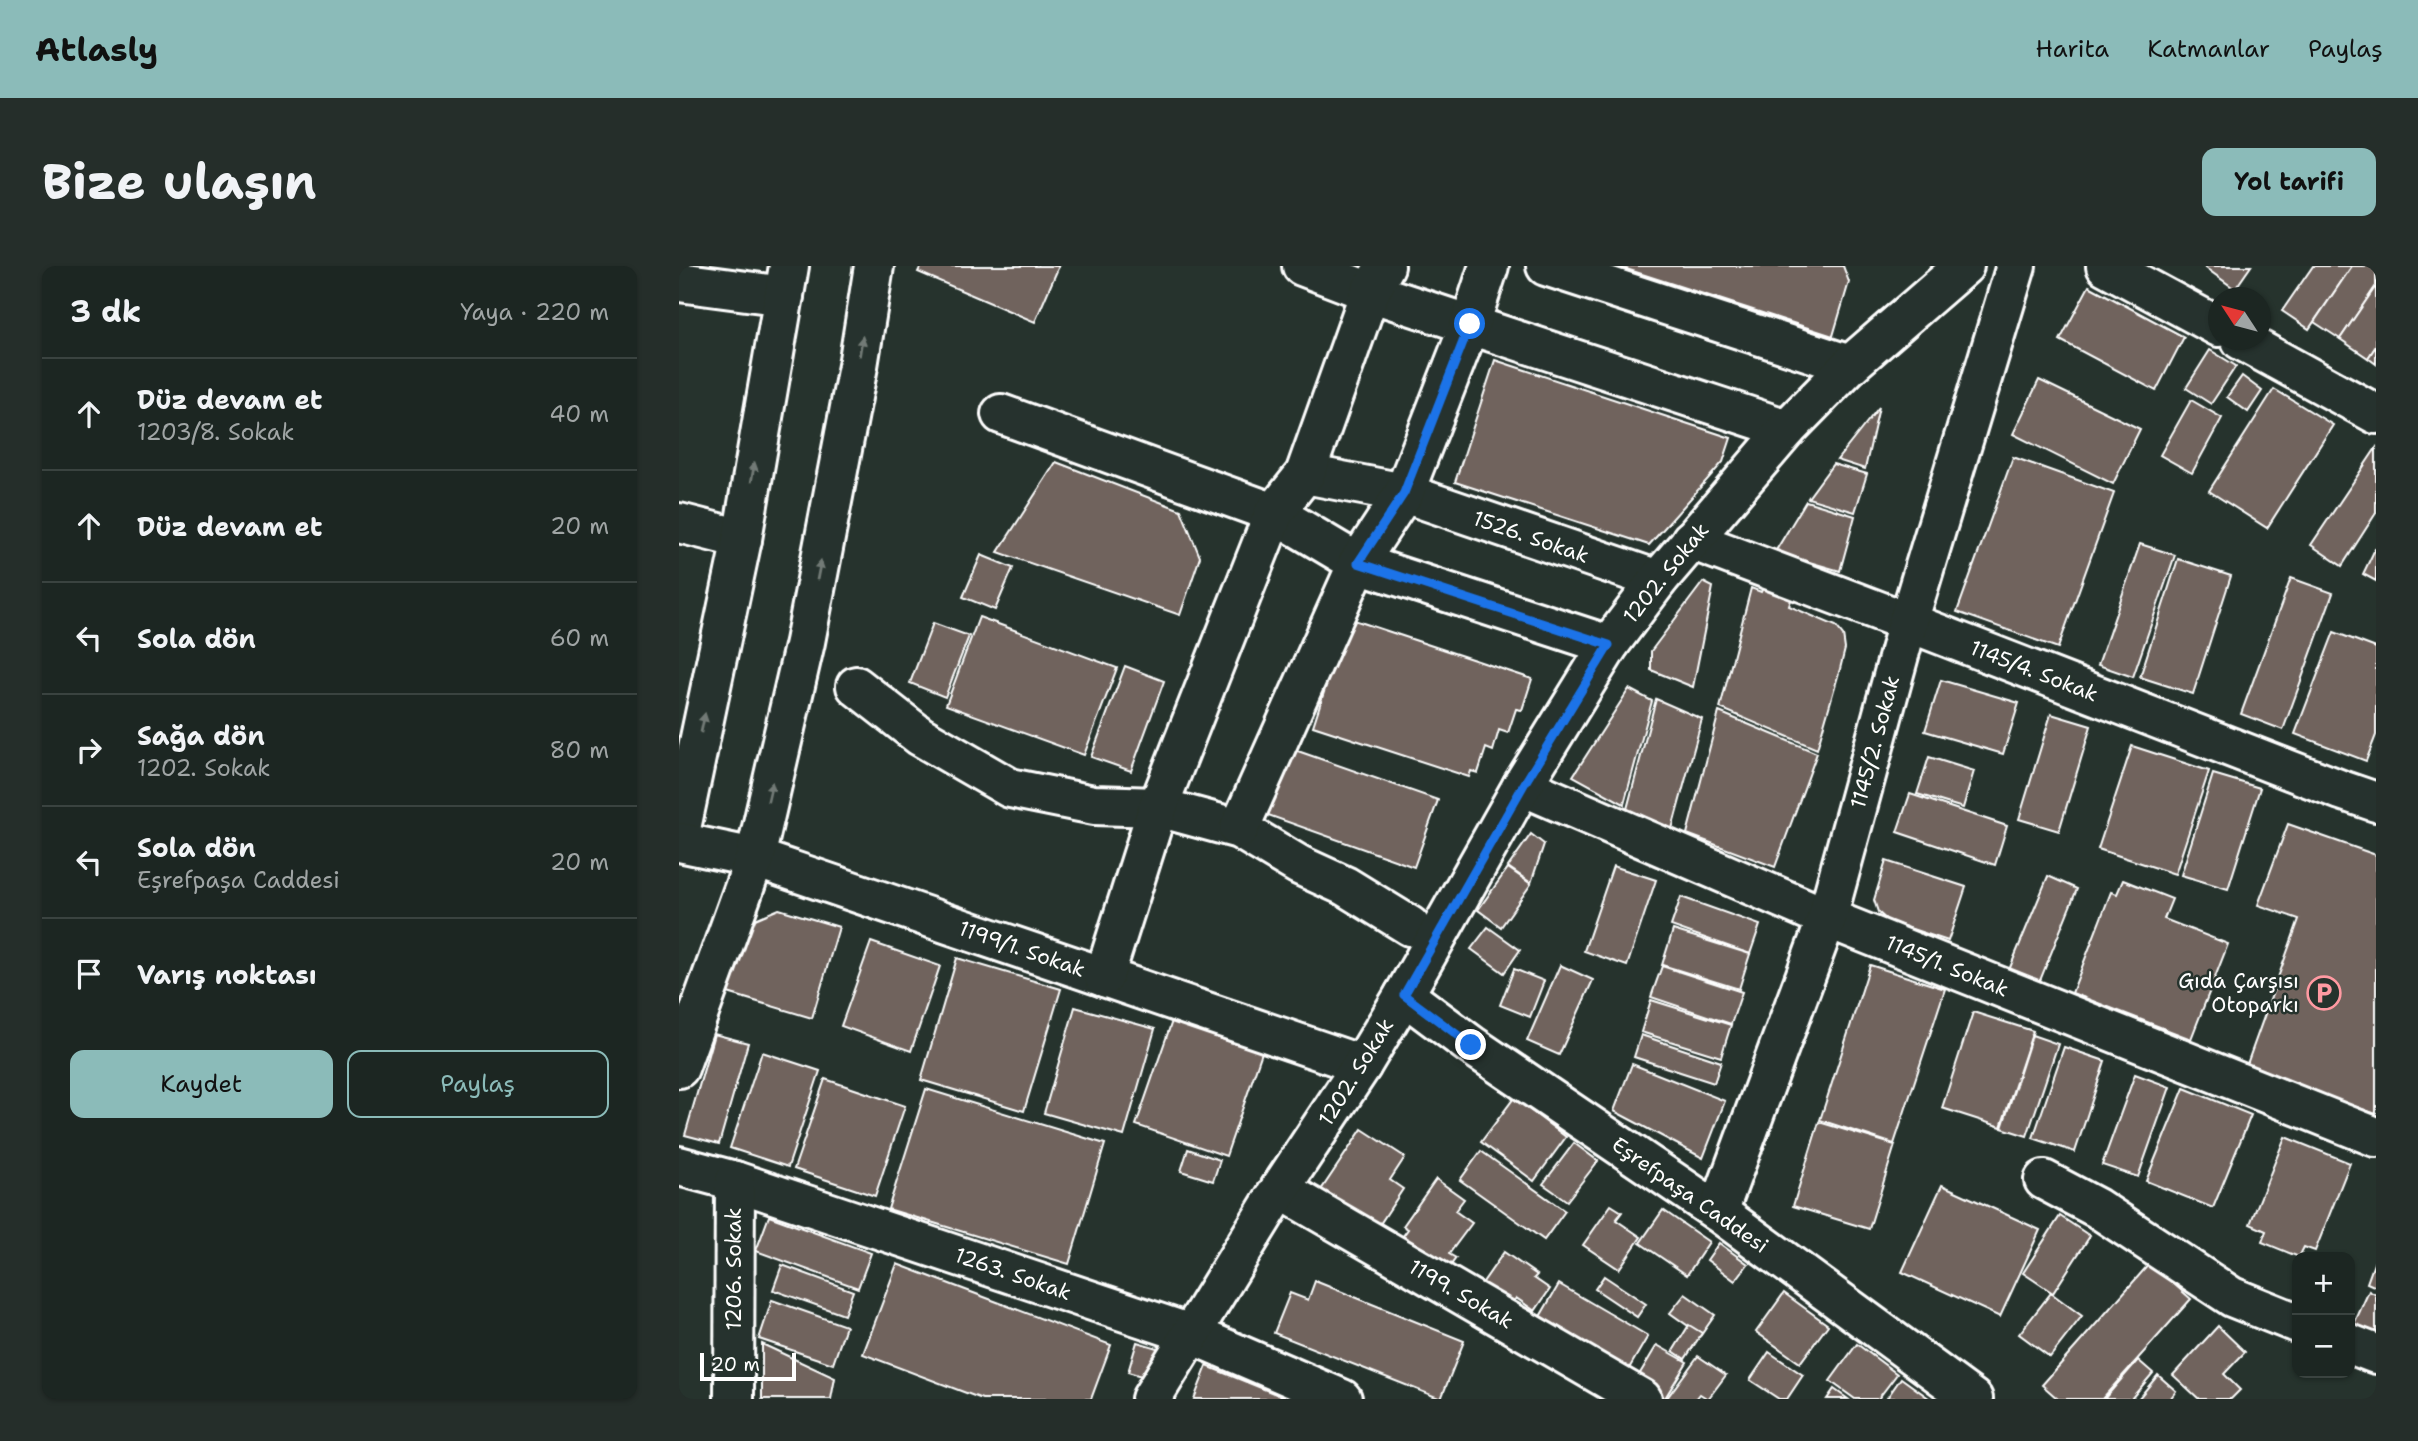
<!DOCTYPE html>
<html lang="tr">
<meta charset="utf-8">
<style>
body{margin:0;font-family:"Shantell Sans",sans-serif;background:#252e2a;color:#f1f3f6}
.controls{position:absolute;right:21px;bottom:21px;display:grid;overflow:hidden;border-radius:14px;box-shadow:0 2px 5px #0004}
.controls button{width:63px;height:63px;display:grid;place-items:center;padding:0;border:0;border-bottom:2px solid #3a4340;background:#1c2622;color:#f1f3f6;font:35px sans-serif}
.compass{position:absolute;left:1529px;top:21px;width:63px;height:63px;border-radius:50%;background:#1c2622;box-shadow:0 2px 5px #0004;rotate:306deg}
.scale{position:absolute;left:21px;bottom:18px;width:96px;box-sizing:border-box;padding-left:7px;border:4px solid #fff;border-top:0;font-size:19px;line-height:24px;white-space:nowrap;color:#fff;-webkit-text-stroke:5px #26332d;paint-order:stroke}
.stop{position:absolute;width:21px;height:21px;margin:-16px;border:5px solid #1a73e8;border-radius:50%;background:#fff}
.stop.end{background:#1a73e8;border-color:#fff;box-shadow:0 2px 7px #0008}
.list{margin:0;padding:0;list-style:none}
h2{display:flex;justify-content:space-between;align-items:center;height:91px;margin:0;padding:0 28px;font-size:30px}
h2 small{font-size:23px;font-weight:400;color:#a0a5a5}
.list li{display:grid;grid-template-columns:46px 1fr auto;gap:21px;align-items:center;box-sizing:border-box;height:112px;padding:0 28px;border-top:2px solid #3a4340}
.list b{display:block;font-size:26px;white-space:nowrap}
.list p{margin:0;font-size:23px;white-space:nowrap;color:#a0a5a5}
.list em{font-size:23px;font-style:normal;color:#a0a5a5}
.actions{display:flex;gap:14px;padding:21px 28px}
.actions a{flex:1;padding:16px 0;border:2px solid #8bbbb9;border-radius:14px;text-align:center;font-size:24px;color:#8bbbb9}
.actions .main{background:#8bbbb9;color:#111}
.icon{flex:none;width:38px;height:38px;fill:none;stroke:currentColor;stroke-width:2;stroke-linecap:round;stroke-linejoin:round}
.map{position:relative;flex:none;width:1697px;height:1133px;overflow:hidden;border-radius:14px}
header{display:flex;align-items:center;gap:42px;box-sizing:border-box;height:98px;padding:0 35px;background:#8bbbb9;color:#111}
header strong{font-size:33px}
nav{display:flex;gap:38px;margin-inline-start:auto;font-size:24px}
.intro{display:flex;align-items:center;justify-content:space-between;box-sizing:border-box;height:168px;padding:0 42px}
h1{margin:0;font-size:49px}
.button{padding:18px 32px;border-radius:14px;background:#8bbbb9;color:#111;font-size:24px;font-weight:700}
main{display:flex;gap:42px;padding:0 42px}
aside{flex:1;background:#1c2622;border-radius:14px;box-shadow:0 2px 5px #0004}
.map>svg:first-child{display:block}
.building{fill:#70645d;stroke:#fff;stroke-width:2}
.lines{fill:none;stroke-linecap:round;stroke-linejoin:round}
.minor-casing{stroke:#fff;stroke-width:44}
.minor{stroke:#26332d;stroke-width:38}
.oneway{fill:#727a76}
.route{stroke:#1a73e8;stroke-width:9}
.labels{text-anchor:middle;stroke-width:5;stroke-linejoin:round;paint-order:stroke}
.street-label{font-size:21px;fill:#fff;stroke:#26332d}
.poi-label{font-size:21px;fill:#fff;stroke:#26332d;text-anchor:end}
</style>
<header>
<strong>Atlasly</strong>
<nav><a>Harita</a><a>Katmanlar</a><a>Paylaş</a></nav>
</header>
<div class="intro"><h1>Bize ulaşın</h1><a class="button">Yol tarifi</a></div>
<main>
<aside>
<h2>3 dk<small>Yaya · 220 m</small></h2>
<ul class="list">
<li><svg class="icon" aria-label="ahead" viewBox="0 0 24 24"><path d="M12 20V5M6 11l6-6 6 6"/></svg><div><b>Düz devam et</b><p>1203/8. Sokak</p></div><em>40 m</em></li>
<li><svg class="icon" aria-label="ahead" viewBox="0 0 24 24"><path d="M12 20V5M6 11l6-6 6 6"/></svg><div><b>Düz devam et</b></div><em>20 m</em></li>
<li><svg class="icon" aria-label="left" viewBox="0 0 24 24"><path d="M17 20v-9H6M10 6l-5 5 5 5"/></svg><div><b>Sola dön</b></div><em>60 m</em></li>
<li><svg class="icon" aria-label="right" viewBox="0 0 24 24"><path d="M7 20v-9h11M14 6l5 5-5 5"/></svg><div><b>Sağa dön</b><p>1202. Sokak</p></div><em>80 m</em></li>
<li><svg class="icon" aria-label="left" viewBox="0 0 24 24"><path d="M17 20v-9H6M10 6l-5 5 5 5"/></svg><div><b>Sola dön</b><p>Eşrefpaşa Caddesi</p></div><em>20 m</em></li>
<li><svg class="icon" aria-label="arrive" viewBox="0 0 24 24"><path d="M6 21V4h12l-3 4 3 4H6"/></svg><div><b>Varış noktası</b></div></li>
</ul>
<div class="actions"><a class="main">Kaydet</a><a>Paylaş</a></div>
</aside>
<div class="map">
<svg width="1697" height="1133" viewBox="0 0 1697 1133">
<rect width="100%" height="100%" fill="#26332d"/>
<filter id="ink" filterUnits="userSpaceOnUse"><feTurbulence type="fractalNoise" baseFrequency=".0143" numOctaves="2"/><feDisplacementMap in="SourceGraphic" scale="14" xChannelSelector="R" yChannelSelector="G"/><feConvolveMatrix kernelMatrix="1 2 1 2 8 2 1 2 1" color-interpolation-filters="sRGB"/></filter>
<g filter="url(#ink)">
<g class="building">
<polygon points="242,0 380,0 356,56 239,6"/>
<polygon points="938,0 1164,0 1170,16 1154,70"/>
<polygon points="1524,0 1572,0 1556,23"/>
<polygon points="1634,0 1673,0 1630,63 1603,45"/>
<polygon points="1673,0 1697,0 1697,20 1661,73 1635,56"/>
<polygon points="1410,20 1505,71 1477,125 1381,74"/>
<polygon points="1697,20 1697,80 1689,92 1661,73"/>
<polygon points="1697,80 1697,98 1689,92"/>
<polygon points="1531,84 1557,100 1532,138 1507,122"/>
<polygon points="816,94 1052,172 1044,196 970,279 776,216"/>
<polygon points="1563,110 1583,125 1569,146 1548,131"/>
<polygon points="1360,114 1461,163 1434,218 1334,168"/>
<polygon points="1595,123 1654,159 1588,262 1530,225"/>
<polygon points="1512,134 1543,152 1513,207 1481,189"/>
<polygon points="1200,141 1186,203 1158,194"/>
<polygon points="1697,182 1697,247 1663,300 1632,279"/>
<polygon points="1334,191 1435,227 1379,382 1278,346"/>
<polygon points="377,196 502,244 521,291 501,349 319,286"/>
<polygon points="1154,198 1188,208 1176,246 1129,232"/>
<polygon points="1127,235 1176,250 1161,305 1096,286"/>
<polygon points="1461,278 1496,289 1454,411 1419,399"/>
<polygon points="1697,281 1697,315 1684,308"/>
<polygon points="302,289 334,302 316,344 284,331"/>
<polygon points="1499,293 1552,310 1514,428 1461,411"/>
<polygon points="1612,312 1654,327 1604,464 1562,448"/>
<polygon points="1024,316 1034,321 1014,421 972,404 972,385"/>
<polygon points="1085,319 1113,331 1110,340 1157,360 1164,369 1166,383 1161,403 1138,483 1041,442 1072,322 1082,326"/>
<polygon points="300,351 438,402 405,489 267,439"/>
<polygon points="669,352 853,413 843,444 837,443 829,467 820,464 814,485 807,482 799,507 792,505 790,511 634,460"/>
<polygon points="254,357 290,370 266,431 231,417"/>
<polygon points="1655,366 1697,382 1697,469 1687,495 1616,468"/>
<polygon points="446,400 485,415 452,505 412,491"/>
<polygon points="1262,414 1340,437 1324,488 1246,465"/>
<polygon points="950,423 973,435 945,538 894,510"/>
<polygon points="977,433 1023,453 993,563 948,543"/>
<polygon points="1040,446 1138,487 1096,601 1008,568"/>
<polygon points="1372,448 1412,460 1380,565 1340,553"/>
<polygon points="1453,480 1530,505 1496,608 1419,583"/>
<polygon points="613,483 759,534 735,601 589,549"/>
<polygon points="1250,491 1295,505 1284,542 1238,528"/>
<polygon points="1534,508 1581,522 1549,623 1502,609"/>
<polygon points="1231,528 1328,560 1316,599 1218,566"/>
<polygon points="1609,558 1697,589 1697,848 1567,801 1620,653 1579,639"/>
<polygon points="852,568 865,578 852,617 829,601"/>
<polygon points="1207,595 1287,621 1269,675 1209,655 1199,646 1195,634"/>
<polygon points="934,600 977,614 948,700 905,685"/>
<polygon points="829,602 852,618 822,661 799,644"/>
<polygon points="1369,610 1398,623 1360,717 1330,704"/>
<polygon points="1444,614 1493,633 1485,653 1549,678 1512,773 1393,727 1432,626 1438,628"/>
<polygon points="1002,631 1081,659 1071,688 992,660"/>
<polygon points="100,643 160,661 133,752 42,725 62,659"/>
<polygon points="809,661 841,684 825,707 792,683"/>
<polygon points="994,664 1071,688 1060,723 983,699"/>
<polygon points="192,676 261,700 232,785 162,760"/>
<polygon points="278,692 382,723 345,845 242,814"/>
<polygon points="881,699 914,714 880,789 848,775"/>
<polygon points="1191,699 1266,723 1215,878 1141,854"/>
<polygon points="983,700 1063,726 1052,758 972,731"/>
<polygon points="835,703 865,715 851,751 821,739"/>
<polygon points="972,734 1052,759 1042,791 962,766"/>
<polygon points="396,741 476,763 445,870 365,847"/>
<polygon points="1294,746 1354,765 1322,861 1263,842"/>
<polygon points="493,755 583,786 547,890 457,859"/>
<polygon points="35,768 69,777 40,878 6,869"/>
<polygon points="962,769 1042,796 1035,817 955,791"/>
<polygon points="1353,769 1379,778 1348,870 1323,862"/>
<polygon points="1385,781 1426,795 1396,886 1354,872"/>
<polygon points="83,786 141,805 109,901 51,882"/>
<polygon points="953,798 1046,835 1024,892 935,845"/>
<polygon points="1456,808 1491,821 1459,911 1423,899"/>
<polygon points="146,813 226,840 196,930 115,903"/>
<polygon points="1505,822 1572,849 1534,942 1467,915"/>
<polygon points="247,823 426,878 390,998 209,943"/>
<polygon points="835,832 887,871 855,915 802,876"/>
<polygon points="1140,856 1216,879 1190,963 1114,940"/>
<polygon points="683,863 726,891 711,914 724,923 697,964 640,927"/>
<polygon points="1606,871 1671,897 1636,985 1625,981 1620,991 1583,976 1587,965 1571,958"/>
<polygon points="895,877 919,895 888,935 864,918"/>
<polygon points="509,883 541,894 534,915 502,905"/>
<polygon points="802,885 886,945 865,974 781,914"/>
<polygon points="757,913 785,933 776,945 793,957 770,988 777,992 766,1007 721,974 729,963 724,960"/>
<polygon points="1263,919 1361,964 1321,1051 1223,1006"/>
<polygon points="932,939 943,946 937,954 962,971 940,1003 904,979"/>
<polygon points="984,944 1030,976 1008,1009 961,977"/>
<polygon points="90,950 192,987 179,1022 77,985"/>
<polygon points="1381,950 1411,970 1374,1027 1344,1007"/>
<polygon points="1040,977 1069,998 1056,1015 1028,994"/>
<polygon points="825,986 858,1009 855,1012 871,1023 856,1045 837,1032 832,1040 802,1019"/>
<polygon points="1697,992 1697,1021 1688,1017"/>
<polygon points="1471,997 1512,1033 1423,1133 1379,1133 1363,1119"/>
<polygon points="218,998 432,1079 412,1133 303,1133 184,1088"/>
<polygon points="103,999 174,1025 165,1049 94,1024"/>
<polygon points="925,1010 967,1038 958,1051 916,1023"/>
<polygon points="636,1015 785,1075 762,1133 595,1067 611,1027 629,1034"/>
<polygon points="880,1018 969,1070 948,1106 859,1054"/>
<polygon points="1690,1025 1697,1029 1697,1067 1675,1058"/>
<polygon points="1105,1027 1149,1059 1121,1097 1077,1066"/>
<polygon points="1372,1027 1403,1050 1371,1091 1340,1068"/>
<polygon points="1006,1028 1036,1049 1022,1069 991,1047"/>
<polygon points="93,1034 167,1060 154,1098 80,1073"/>
<polygon points="1010,1059 1023,1067 1006,1093 994,1085"/>
<polygon points="1539,1060 1566,1086 1545,1108 1561,1124 1552,1133 1520,1133 1494,1109"/>
<polygon points="458,1076 485,1084 476,1114 449,1106"/>
<polygon points="83,1078 156,1112 152,1133 83,1133"/>
<polygon points="1178,1078 1218,1108 1199,1133 1176,1133 1151,1115"/>
<polygon points="978,1079 1008,1096 986,1132 957,1114"/>
<polygon points="1090,1086 1124,1109 1108,1133 1100,1133 1071,1114"/>
<polygon points="1019,1090 1047,1109 1029,1133 1021,1128 1017,1133 990,1133 988,1132"/>
<polygon points="1459,1094 1474,1107 1452,1133 1425,1133"/>
<polygon points="528,1100 602,1130 601,1133 515,1133"/>
<polygon points="1479,1109 1497,1125 1491,1133 1459,1133"/>
<polygon points="1222,1112 1251,1133 1208,1132"/>
<polygon points="1155,1123 1169,1133 1148,1133"/>
</g>
<g class="lines">
<defs>
<g id="minor">
<polyline points="623,0 691,26 1108,163"/>
<polyline points="867,0 1171,99"/>
<polyline points="1427,0 1540,61"/>
<polyline points="0,16 105,30"/>
<polyline points="1562,74 1697,148"/>
<polyline points="322,148 595,247 679,297 930,379"/>
<polyline points="626,208 725,227 979,314"/>
<polyline points="0,257 63,273"/>
<polyline points="1012,274 1229,356 1662,524 1697,536"/>
<polyline points="177,420 241,470 331,522 415,539 479,541 560,563 620,599 666,620 731,660"/>
<polyline points="843,520 1148,652 1697,871"/>
<polyline points="560,563 679,297 725,227 791,58 810,0"/>
<polyline points="0,572 63,273 110,0"/>
<polyline points="0,576 76,592 683,799"/>
<polyline points="425,711 479,541 595,247 626,208 691,26 706,0"/>
<polyline points="725,729 792,779 1039,946 1294,1133"/>
<polyline points="0,802 76,592 126,376 179,100 195,0"/>
<polyline points="0,900 56,915 512,1068 663,1133"/>
<polyline points="1365,914 1418,942 1553,1031 1618,1057"/>
<polyline points="601,923 963,1133"/>
<polyline points="1039,946 1148,652 1229,356 1337,0"/>
<polyline points="1671,1078 1697,1088"/>
<polyline points="55,1133 56,915"/>
<polyline points="472,1133 601,923 683,799 725,729 843,520 930,379 979,314 1108,163 1171,99 1285,0"/>
</g>
</defs>
<use href="#minor" class="minor-casing"/>
<use href="#minor" class="minor"/>
</g>
<defs><path id="oneway-solid" d="M-6-.8H1V-3.2L6.5 0L1 3.2V.8H-6Z" transform="scale(1.75)"/></defs>
<g class="oneway">
<use href="#oneway-solid" transform="translate(182 80) rotate(-81)"/>
<use href="#oneway-solid" transform="translate(74 206) rotate(-80)"/>
<use href="#oneway-solid" transform="translate(140 304) rotate(-79)"/>
<use href="#oneway-solid" transform="translate(24 457) rotate(-78)"/>
<use href="#oneway-solid" transform="translate(91 526) rotate(-77)"/>
</g>
</g>
<g class="lines" filter="url(#ink)">
<polyline class="route" points="791,58 725,227 679,297 930,379 844,520 725,729 792,779"/>
</g>
<defs>
<symbol id="parking-ring" viewBox="-11 -11 22 22"><circle r="9.5" fill="#26332d" stroke="#ff9aa2" stroke-width="1.5"/><path d="M-3.5-5.5H1a3.5 3.5 0 0 1 0 7H-1V5.5H-3.5ZM-1-3.4V-.6H.8a1.4 1.4 0 0 0 0-2.8Z" fill="#ff9aa2"/></symbol>
</defs>
<g fill-rule="evenodd">
<use href="#parking-ring" x="1626" y="708" width="38" height="38"/>
</g>
<g class="labels">
<g class="street-label">
<text transform="translate(852 271) rotate(19)" y="7">1526. Sokak</text>
<text transform="translate(987 307) rotate(-51)" y="7">1202. Sokak</text>
<text transform="translate(1355 405) rotate(21)" y="7">1145/4. Sokak</text>
<text transform="translate(1196 476) rotate(-75)" y="7">1145/2. Sokak</text>
<text transform="translate(343 683) rotate(19)" y="7">1199/1. Sokak</text>
<text transform="translate(1268 700) rotate(22)" y="7">1145/1. Sokak</text>
<text transform="translate(677 806) rotate(-58)" y="7">1202. Sokak</text>
<text transform="translate(1011 929) rotate(35)" y="7">Eşrefpaşa Caddesi</text>
<text transform="translate(55 1003) rotate(-90)" y="7">1206. Sokak</text>
<text transform="translate(334 1008) rotate(19)" y="7">1263. Sokak</text>
<text transform="translate(782 1028) rotate(30)" y="7">1199. Sokak</text>
</g>
<g class="poi-label">
<text x="1620" y="722">Gıda Çarşısı<tspan x="1620" dy="24">Otoparkı</tspan></text>
</g>
</g>
</svg>
<div class="controls">
<button>+</button>
<button>−</button>
</div>
<svg class="compass" viewBox="-18 -18 36 36"><path d="M0-13l5 13h-10z" fill="#e53935"/><path d="M0 13l5-13h-10z" fill="#a0a5a5"/></svg>
<div class="scale">20 m</div>
<div class="stop" style="left:791px;top:58px"></div>
<div class="stop end" style="left:792px;top:779px"></div>
</div>
</main>
